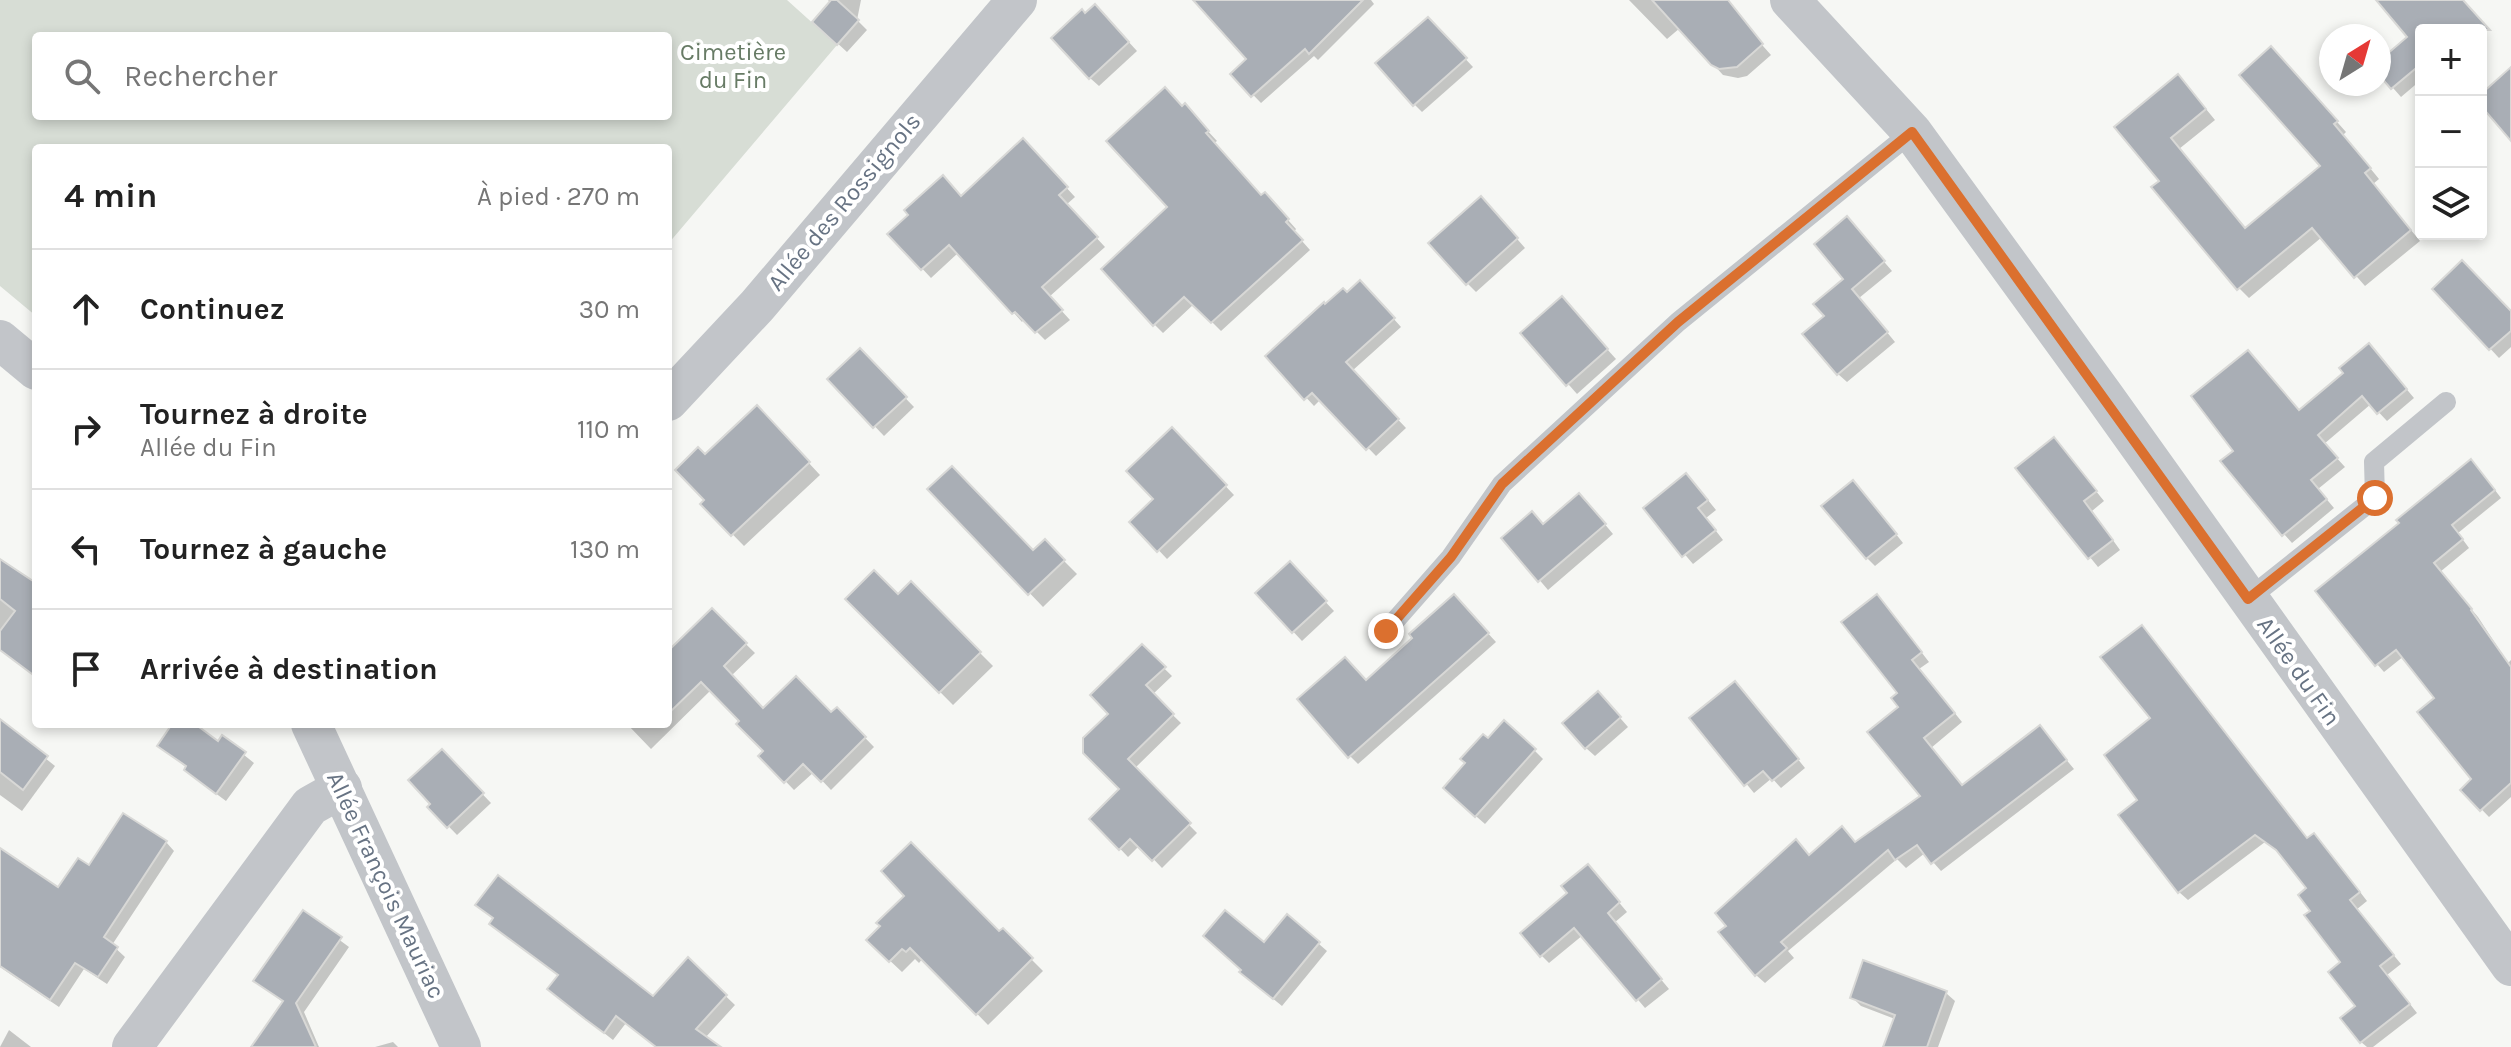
<!DOCTYPE html>
<html lang="fr">
<meta charset="utf-8">
<style>
body{margin:0;font-family:Karla,sans-serif;background:#f6f6f6;color:#222}
.controls{position:absolute;right:24px;top:24px;display:grid;overflow:hidden;border-radius:8px;box-shadow:0 4px 12px #0003}
.controls button{width:72px;height:72px;display:grid;place-items:center;padding:0;border:0;border-bottom:2px solid #e0e0e0;background:#fff;color:#222;font:40px sans-serif}
.compass{position:absolute;left:2319px;top:24px;width:72px;height:72px;border-radius:50%;background:#fff;box-shadow:0 4px 12px #0003;rotate:37deg}
.stop{position:absolute;width:24px;height:24px;margin:-18px;border:6px solid #db702f;border-radius:50%;background:#fff}
.stop.end{background:#db702f;border-color:#fff;box-shadow:0 2px 8px #0008}
.list{margin:0;padding:0;list-style:none}
h2{display:flex;justify-content:space-between;align-items:center;height:104px;margin:0;padding:0 32px;font-size:34px}
h2 small{font-size:26px;font-weight:400;color:#767676}
.list li{display:grid;grid-template-columns:52px 1fr auto;gap:24px;align-items:center;box-sizing:border-box;height:120px;padding:0 32px;border-top:2px solid #e0e0e0}
.list b{display:block;font-size:30px;white-space:nowrap}
.list p{margin:0;font-size:26px;white-space:nowrap;color:#767676}
.list em{font-size:26px;font-style:normal;color:#767676}
.icon{flex:none;width:44px;height:44px;fill:none;stroke:currentColor;stroke-width:2;stroke-linecap:round;stroke-linejoin:round}
.map{position:relative;flex:none;width:2511px;height:1047px;overflow:hidden}
.search{position:absolute;background:#fff;box-shadow:0 4px 12px #0003;left:32px;top:32px;width:640px;height:88px;display:flex;align-items:center;gap:20px;box-sizing:border-box;padding:0 28px;border-radius:8px;color:#767676;font-size:30px}
.panel{position:absolute;background:#fff;box-shadow:0 4px 12px #0003;left:32px;top:144px;width:640px;height:584px;border-radius:8px}
.map>svg:first-child{display:block}
.green{fill:#d7ddd5;fill-rule:evenodd}
.shadow{fill:#0003}
.building{fill:#a9aeb5;stroke:#d8d8d6;stroke-width:2}
.lines{fill:none;stroke-linecap:round;stroke-linejoin:round}
.service{stroke:#c2c5c9;stroke-width:20}
.minor{stroke:#c2c5c9;stroke-width:40}
.route{stroke:#db702f;stroke-width:10}
.labels{text-anchor:middle;stroke-width:8;stroke-linejoin:round;paint-order:stroke}
.park-label{font-size:24px;fill:#677b65;stroke:#fff}
.street-label{font-size:24px;fill:#677383;stroke:#fff}
</style>
<div class="map">
<svg width="2511" height="1047" viewBox="0 0 2511 1047">
<rect width="100%" height="100%" fill="#f6f7f4"/>
<path class="green" d="M0,0H787L837,45L668,244V148H36V316L0,286ZM36,36H668V116H36Z"/>
<g class="shadow">
<polygon points="828,0 861,0 857,20 867,30 847,52 823,30 831,3"/>
<polygon points="1196,0 1371,0 1374,4 1318,60 1314,56 1261,103 1233,74 1249,59"/>
<polygon points="1629,0 1722,0 1771,55 1747,76 1738,78 1723,75 1680,28 1667,39"/>
<polygon points="2397,0 2461,0 2480,30 2421,30 2421,80 2401,97 2379,72 2379,64 2410,37"/>
<polygon points="1085,15 1104,15 1137,51 1099,86 1090,78"/>
<polygon points="1428,19 1473,67 1422,112 1414,104"/>
<polygon points="2281,59 2346,132 2343,135 2379,179 2373,184 2420,241 2365,286 2322,237 2249,298 2239,288 2162,181 2117,127 2188,87 2215,120 2179,149 2246,230 2323,166"/>
<polygon points="1182,108 1193,115 1217,141 1214,143 1262,197 1273,203 1296,229 1294,232 1310,250 1221,331 1194,304 1163,333 1154,324"/>
<polygon points="1031,149 1075,197 1066,205 1105,247 1049,297 1070,320 1045,340 1024,319 1022,322 1014,313 958,253 931,278 890,234 961,198"/>
<polygon points="1489,207 1525,248 1476,292 1467,283"/>
<polygon points="1855,228 1892,271 1859,298 1895,342 1847,382 1838,374 1827,317 1846,279"/>
<polygon points="2435,289 2511,314 2511,347 2499,358"/>
<polygon points="1368,290 1401,327 1352,371 1406,428 1376,456 1321,399 1314,406 1268,356 1347,295"/>
<polygon points="1570,308 1616,359 1577,394 1523,333"/>
<polygon points="860,351 914,407 884,436 830,379"/>
<polygon points="2377,354 2414,398 2387,421 2371,404 2324,444 2345,467 2318,489 2334,508 2292,543 2284,534 2299,412"/>
<polygon points="769,420 820,475 744,546 703,504 707,500 705,457"/>
<polygon points="1172,430 1234,495 1167,559 1132,522 1156,500"/>
<polygon points="2062,449 2104,501 2092,511 2120,550 2098,567 2018,468"/>
<polygon points="2479,469 2501,498 2458,533 2469,548 2440,572 2478,617 2508,663 2511,660 2511,797 2489,817 2463,790 2474,779 2437,698 2404,656 2384,672 2377,664"/>
<polygon points="1695,484 1716,510 1706,518 1723,540 1693,564 1646,509"/>
<polygon points="930,489 1033,552 1045,542 1077,574 1043,607"/>
<polygon points="1861,490 1903,543 1875,566 1867,558"/>
<polygon points="1588,504 1613,534 1548,590 1504,538 1543,526"/>
<polygon points="1289,563 1334,611 1302,641 1257,593"/>
<polygon points="0,578 36,588 36,676 0,649"/>
<polygon points="911,584 993,666 953,705 848,599 898,597"/>
<polygon points="1462,605 1496,642 1358,764 1350,756 1366,683"/>
<polygon points="1885,605 1929,662 1919,669 1962,722 1931,748 1963,787 2040,728 2074,769 1941,871 1925,853 1906,868 1897,859 1788,951 1794,958 1765,983 1756,975 1810,857 1856,844 1923,796 1901,707"/>
<polygon points="712,611 755,653 731,676 764,710 831,715 837,709 874,747 831,790 814,772 794,790 761,756 765,751 711,690 651,749 627,724 668,724 668,643 673,649"/>
<polygon points="2142,627 2308,840 2314,835 2323,844 2367,901 2356,910 2401,964 2387,975 2417,1013 2373,1047 2367,1047 2361,1042 2358,1006 2343,963 2312,911 2308,889 2282,855 2265,842 2188,900 2179,892 2140,801 2153,719"/>
<polygon points="1142,647 1172,676 1152,695 1181,723 1134,769 1197,833 1162,868 1140,845 1128,857 1092,819 1122,789 1111,714"/>
<polygon points="1743,691 1805,768 1781,788 1772,778 1754,793 1692,718"/>
<polygon points="1606,702 1628,727 1595,756 1586,748"/>
<polygon points="0,722 55,766 22,811 0,795"/>
<polygon points="174,724 192,724 219,743 223,738 254,763 226,801 195,778 187,768 160,746"/>
<polygon points="1488,741 1534,750 1543,759 1485,824 1454,797"/>
<polygon points="442,752 491,803 457,835 430,807 433,804"/>
<polygon points="166,842 174,851 112,945 125,957 107,984 84,969 59,1007 0,967 0,851 59,890 89,868"/>
<polygon points="1596,875 1627,912 1614,923 1669,989 1645,1008 1583,935 1549,963 1541,955"/>
<polygon points="478,905 653,999 688,960 735,1005 705,1038 717,1047 656,1047 626,1023 613,1040 558,997 559,976 500,932 491,924 494,919"/>
<polygon points="303,913 349,947 304,1012 319,1047 253,1047 284,1003 256,981"/>
<polygon points="1288,917 1327,951 1282,1006 1250,980"/>
<polygon points="1003,931 1043,971 988,1025 923,958 919,963 915,959 902,972 869,941 999,934"/>
<polygon points="1946,993 1955,1001 1938,1047 1889,1047 1895,1019 1861,1006 1852,997"/>
<polygon points="9,1030 31,1047 0,1047"/>
<polygon points="393,1042 398,1047 375,1047"/>
</g>
<g class="building">
<polygon points="831,0 837,0 859,20 837,45 812,22"/>
<polygon points="1193,0 1363,0 1309,54 1305,49 1251,97 1230,74 1246,59"/>
<polygon points="1652,0 1728,0 1763,44 1737,67 1719,69 1711,65"/>
<polygon points="2376,0 2463,0 2490,30 2421,30 2421,64 2391,89 2379,75 2379,61 2407,37"/>
<polygon points="1095,4 1129,42 1089,79 1051,38 1082,9 1085,13"/>
<polygon points="1428,17 1467,58 1413,106 1375,63"/>
<polygon points="2271,46 2338,121 2334,124 2371,168 2365,173 2411,230 2354,278 2312,228 2237,290 2151,187 2159,181 2114,127 2178,74 2206,109 2171,138 2245,228 2320,166 2239,75"/>
<polygon points="2511,67 2511,141 2481,106 2481,94"/>
<polygon points="1165,87 1182,106 1185,103 1209,131 1206,133 1261,195 1265,192 1289,219 1286,222 1303,240 1211,323 1184,297 1153,326 1101,269 1167,207 1106,141"/>
<polygon points="1023,138 1068,187 1059,195 1098,237 1042,287 1063,310 1035,333 1015,312 1012,314 949,245 921,270 887,234 908,215 904,210 943,175 961,196"/>
<polygon points="1481,196 1518,238 1466,285 1428,243"/>
<polygon points="1847,216 1885,261 1852,289 1888,332 1837,375 1802,334 1824,316 1813,304 1843,279 1814,244"/>
<polygon points="2462,260 2511,311 2511,331 2489,350 2432,289"/>
<polygon points="1360,280 1395,318 1346,362 1399,419 1366,450 1312,393 1304,400 1265,356 1324,302 1325,304 1343,288 1347,292"/>
<polygon points="1562,296 1608,349 1566,386 1520,333"/>
<polygon points="2369,343 2407,389 2377,414 2362,396 2318,435 2338,458 2311,480 2327,499 2282,536 2220,461 2233,451 2191,396 2248,350 2299,410 2343,373 2339,368"/>
<polygon points="860,348 907,397 873,428 827,379"/>
<polygon points="757,405 810,462 731,536 700,504 704,500 675,470 698,447 705,454"/>
<polygon points="1172,427 1227,485 1157,552 1129,522 1153,499 1126,471"/>
<polygon points="2054,437 2097,491 2084,501 2113,540 2088,559 2015,468"/>
<polygon points="2471,459 2495,490 2452,525 2463,539 2434,563 2472,609 2471,610 2511,667 2511,783 2480,811 2460,790 2471,779 2417,712 2434,698 2396,650 2375,666 2315,591 2399,523 2396,520"/>
<polygon points="952,466 1033,550 1045,539 1065,560 1028,595 927,489"/>
<polygon points="1686,473 1708,500 1698,508 1716,530 1682,557 1643,508"/>
<polygon points="1853,480 1897,534 1866,559 1821,506"/>
<polygon points="1579,493 1606,524 1538,582 1501,538 1532,511 1543,524"/>
<polygon points="0,559 36,583 36,677 0,650 0,631 15,611 0,599"/>
<polygon points="1290,561 1327,601 1292,633 1255,593"/>
<polygon points="874,570 898,594 911,581 981,652 939,693 845,599"/>
<polygon points="1454,594 1489,633 1348,758 1297,699 1345,657 1366,680 1412,638 1409,634"/>
<polygon points="1877,594 1922,652 1912,660 1955,713 1924,738 1962,785 2040,725 2067,760 1931,864 1917,845 1895,860 1888,850 1781,942 1787,948 1755,976 1718,932 1726,926 1715,913 1796,839 1809,855 1842,826 1855,842 1920,796 1867,732 1898,707 1891,698 1897,693 1841,622"/>
<polygon points="712,608 747,643 724,666 763,708 796,676 831,712 837,707 866,737 821,782 803,764 784,783 758,756 763,751 736,724 739,721 701,682 668,714 668,651"/>
<polygon points="2142,625 2307,838 2314,833 2360,892 2350,900 2394,955 2380,966 2410,1004 2360,1043 2340,1018 2355,1006 2328,972 2340,962 2304,915 2310,911 2298,895 2306,888 2276,850 2255,835 2178,893 2118,815 2137,800 2104,755 2150,718 2100,657"/>
<polygon points="1142,644 1166,667 1146,685 1174,714 1128,759 1191,823 1152,861 1130,839 1119,850 1089,819 1119,789 1083,753 1083,738 1108,714 1090,695"/>
<polygon points="1735,681 1799,759 1772,781 1763,771 1744,786 1689,718"/>
<polygon points="1598,691 1621,717 1585,749 1562,723"/>
<polygon points="0,719 48,756 23,790 0,772"/>
<polygon points="1504,720 1536,749 1475,817 1443,788 1465,763 1460,759 1483,734 1488,738"/>
<polygon points="172,724 195,724 218,741 222,735 246,752 216,794 184,770 186,766 157,746"/>
<polygon points="442,749 484,793 447,828 427,807 430,804 408,780"/>
<polygon points="123,813 167,841 104,937 118,947 98,977 75,963 50,1000 0,966 0,848 58,887 78,858 89,865"/>
<polygon points="911,842 999,931 1003,928 1033,958 976,1015 910,948 906,952 902,949 889,962 866,940 880,926 876,923 904,896 881,871"/>
<polygon points="1588,864 1620,902 1608,913 1662,979 1636,1001 1574,928 1540,957 1520,933 1567,893 1561,886"/>
<polygon points="498,875 653,996 688,957 727,995 696,1029 721,1047 656,1047 616,1016 604,1033 585,1019 547,989 558,975 489,924 493,918 475,905"/>
<polygon points="303,910 342,937 296,1003 316,1047 251,1047 283,1001 253,981"/>
<polygon points="1225,910 1264,942 1287,914 1320,942 1273,999 1239,972 1241,970 1203,936"/>
<polygon points="1863,960 1947,991 1927,1047 1883,1047 1895,1015 1850,998"/>
</g>
<g class="lines">
<g class="service">
<polyline points="2248,599 2375,498 2374,462 2446,402"/>
<polyline points="1386,631 1451,557 1502,484 1678,322 1912,132"/>
</g>
<g class="minor">
<polyline points="1790,0 1912,132 2104,396 2511,966"/>
<polyline points="0,340 36,370"/>
<polyline points="668,401 757,306 1017,0"/>
<polyline points="311,724 461,1047"/>
<polyline points="132,1047 310,806 342,788"/>
</g>
</g>
<g class="lines">
<polyline class="route" points="1386,631 1451,557 1502,484 1678,322 1912,132 2248,599 2375,498"/>
</g>
<g class="labels">
<g class="park-label">
<text x="733" y="60">Cimetière<tspan x="733" dy="28">du Fin</tspan></text>
</g>
<g class="street-label">
<text transform="translate(844 202) rotate(-50)" y="8">Allée des Rossignols</text>
<text transform="translate(2299 671) rotate(55)" y="8">Allée du Fin</text>
<text transform="translate(386 885) rotate(65)" y="8">Allée François Mauriac</text>
</g>
</g>
</svg>
<div class="controls">
<button>+</button>
<button>−</button>
<button><svg class="icon" aria-label="layers" viewBox="0 0 24 24"><path d="M12 4l9 5-9 5-9-5zM3 14l9 5 9-5"/></svg></button>
</div>
<svg class="compass" viewBox="-18 -18 36 36"><path d="M0-13l5 13h-10z" fill="#e53935"/><path d="M0 13l5-13h-10z" fill="#767676"/></svg>
<div class="stop" style="left:2375px;top:498px"></div>
<div class="stop end" style="left:1386px;top:631px"></div>
<div class="search"><svg class="icon" aria-label="search" viewBox="0 0 24 24"><circle cx="10" cy="10" r="6"/><path d="M15 15l6 6"/></svg>Rechercher</div>
<section class="panel">
<h2>4 min<small>À pied · 270 m</small></h2>
<ul class="list">
<li><svg class="icon" aria-label="ahead" viewBox="0 0 24 24"><path d="M12 20V5M6 11l6-6 6 6"/></svg><div><b>Continuez</b></div><em>30 m</em></li>
<li><svg class="icon" aria-label="right" viewBox="0 0 24 24"><path d="M7 20v-9h11M14 6l5 5-5 5"/></svg><div><b>Tournez à droite</b><p>Allée du Fin</p></div><em>110 m</em></li>
<li><svg class="icon" aria-label="left" viewBox="0 0 24 24"><path d="M17 20v-9H6M10 6l-5 5 5 5"/></svg><div><b>Tournez à gauche</b></div><em>130 m</em></li>
<li><svg class="icon" aria-label="arrive" viewBox="0 0 24 24"><path d="M6 21V4h12l-3 4 3 4H6"/></svg><div><b>Arrivée à destination</b></div></li>
</ul>
</section>
</div>
